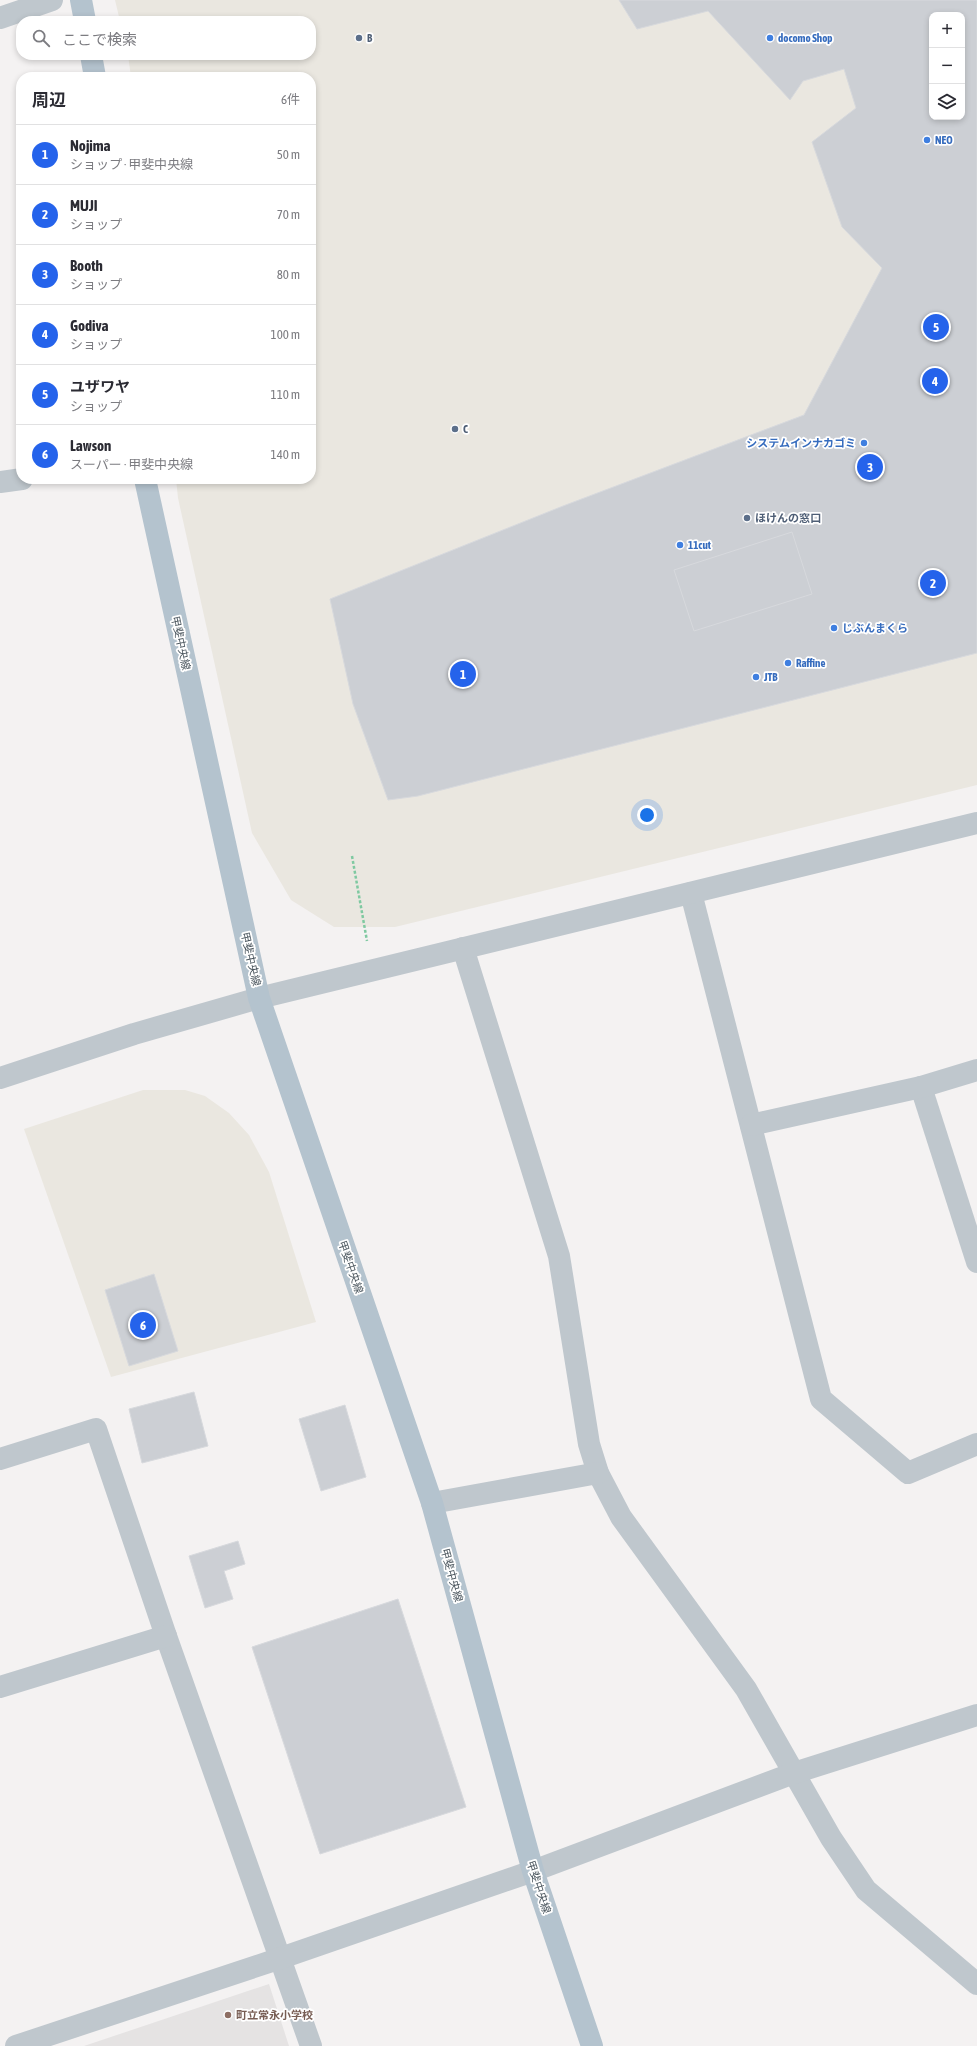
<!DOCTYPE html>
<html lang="ja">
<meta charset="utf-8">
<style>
body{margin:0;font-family:"Asap Condensed","Noto Sans JP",sans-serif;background:#f2f2f3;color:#2b2b33}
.controls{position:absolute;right:12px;top:12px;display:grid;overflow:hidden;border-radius:8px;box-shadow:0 2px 6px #0003}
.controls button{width:36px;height:36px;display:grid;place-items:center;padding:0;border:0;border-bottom:1px solid #e1e1e2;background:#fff;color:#2b2b33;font:20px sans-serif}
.you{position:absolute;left:647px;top:815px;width:14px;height:14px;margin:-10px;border:3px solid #fff;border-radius:50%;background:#1a73e8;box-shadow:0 0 0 6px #1a73e833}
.badge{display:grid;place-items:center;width:26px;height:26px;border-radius:50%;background:#2563eb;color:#fff;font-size:13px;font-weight:700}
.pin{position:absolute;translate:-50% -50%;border:2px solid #fff;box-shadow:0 1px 4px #0006}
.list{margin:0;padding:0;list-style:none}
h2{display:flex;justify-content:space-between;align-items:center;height:52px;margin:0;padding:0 16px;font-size:17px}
h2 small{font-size:13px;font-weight:400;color:#7c7c81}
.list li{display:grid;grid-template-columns:26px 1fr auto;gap:12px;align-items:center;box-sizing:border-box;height:60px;padding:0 16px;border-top:1px solid #e1e1e2}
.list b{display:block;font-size:15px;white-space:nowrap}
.list p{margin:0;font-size:13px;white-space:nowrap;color:#7c7c81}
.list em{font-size:13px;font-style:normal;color:#7c7c81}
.icon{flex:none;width:22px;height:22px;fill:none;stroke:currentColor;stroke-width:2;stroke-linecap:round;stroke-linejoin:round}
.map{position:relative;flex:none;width:977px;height:2046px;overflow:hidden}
.search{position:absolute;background:#fff;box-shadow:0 2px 6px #0003;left:16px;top:16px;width:300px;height:44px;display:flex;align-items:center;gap:10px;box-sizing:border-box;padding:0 14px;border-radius:16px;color:#7c7c81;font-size:15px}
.panel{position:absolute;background:#fff;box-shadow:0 2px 6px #0003;left:16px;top:72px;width:300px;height:412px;border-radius:16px}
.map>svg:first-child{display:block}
.commercial{fill:#eae7e0;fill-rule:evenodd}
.education{fill:#e5e3e3}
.building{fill:#cccfd4;stroke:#d7d9dd;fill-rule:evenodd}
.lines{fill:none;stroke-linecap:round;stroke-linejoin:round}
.path{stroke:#7fc9a1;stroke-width:2.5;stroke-dasharray:3 2;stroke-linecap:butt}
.minor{stroke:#bfc7cd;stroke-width:22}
.tertiary{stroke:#bfc7cd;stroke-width:22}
.primary{stroke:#b4c3ce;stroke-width:22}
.service-dot{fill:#5c6f8a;stroke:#fff;stroke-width:1.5}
.shop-dot{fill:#3f7fe0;stroke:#fff;stroke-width:1.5}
.education-dot{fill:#8d6e63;stroke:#fff;stroke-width:1.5}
.labels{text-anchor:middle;stroke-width:3.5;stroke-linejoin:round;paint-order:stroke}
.service-label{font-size:11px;font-weight:bold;fill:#4e5e75;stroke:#fff;text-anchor:start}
.shop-label{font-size:11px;font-weight:bold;fill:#366cbe;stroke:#fff;text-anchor:start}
.street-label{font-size:11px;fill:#4b565e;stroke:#fff}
.education-label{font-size:11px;font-weight:bold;fill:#785e54;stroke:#fff;text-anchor:start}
</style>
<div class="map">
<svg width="977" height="2046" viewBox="0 0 977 2046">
<rect width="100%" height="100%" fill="#f4f2f2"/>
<g class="commercial">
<path d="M115,0H977V785L395,927H334L291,900L252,833L178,498L176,479H311V77H131L128,55H311V21H120ZM932,15H962V117H932Z"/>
<polygon points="143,1090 185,1090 205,1096 229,1113 249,1135 269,1172 316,1322 111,1377 24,1129"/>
</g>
<polygon class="education" points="269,1984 289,2046 84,2046"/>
<g class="building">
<path d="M619,0H977V653L418,796L388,800L353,704L330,599L563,506L804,415L882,268L842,227L812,142L856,108L844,69L803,81L790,100L708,11L637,29ZM932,15H962V117H932Z"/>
<polygon points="792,532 812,594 694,631 674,570"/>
<polygon points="154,1274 178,1351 129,1366 105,1290"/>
<polygon points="194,1392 208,1446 142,1463 129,1409"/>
<polygon points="345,1405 366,1477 321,1491 299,1419"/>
<polygon points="238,1541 245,1564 224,1571 233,1599 205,1608 189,1556"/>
<polygon points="398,1599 466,1807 320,1854 252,1647"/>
</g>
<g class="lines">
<polyline class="path" points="352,856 367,941"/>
<g class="minor">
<polyline points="0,482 22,479"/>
<polyline points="691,893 821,1399 908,1473 977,1444"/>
<polyline points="463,948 559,1256 589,1444 598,1473 621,1517 746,1689 831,1838 866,1890 977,1984"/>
<polyline points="921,1087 977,1262"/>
<polyline points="751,1125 921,1087 977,1070"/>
<polyline points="0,1459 96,1429 166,1636 311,2046"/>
<polyline points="432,1503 598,1473"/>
<polyline points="0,1687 166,1636"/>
<polyline points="16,2046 281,1958 533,1871 794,1773 977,1715"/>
</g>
<g class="tertiary">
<polyline points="0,18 52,0"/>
<polyline points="0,1078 134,1034 259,998 977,823"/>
</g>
<g class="primary">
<polyline points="81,0 85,21"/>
<polyline points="91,55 95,77"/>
<polyline points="145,479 259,998 432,1503 533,1871 592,2046"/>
</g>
</g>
<g class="service-dot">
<circle cx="359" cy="38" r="4"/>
<circle cx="455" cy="429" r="4"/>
<circle cx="747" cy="518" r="4"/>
</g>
<g class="shop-dot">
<circle cx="770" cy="38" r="4"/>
<circle cx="927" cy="140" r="4"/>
<circle cx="864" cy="443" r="4"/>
<circle cx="680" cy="545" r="4"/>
<circle cx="834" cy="628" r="4"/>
<circle cx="788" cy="663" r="4"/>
<circle cx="756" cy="677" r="4"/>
</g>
<circle class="education-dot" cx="228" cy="2015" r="4"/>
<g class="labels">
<g class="service-label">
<text x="367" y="42">B</text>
<text x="463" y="433">C</text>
<text x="755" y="522">ほけんの窓口</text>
</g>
<g class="shop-label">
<text x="778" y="42">docomo Shop</text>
<text x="935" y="144">NEO</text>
<text x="856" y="447" text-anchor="end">システムインナカゴミ</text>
<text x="688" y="549">11cut</text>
<text x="842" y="632">じぶんまくら</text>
<text x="796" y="667">Raffine</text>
<text x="764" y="681">JTB</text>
</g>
<g class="street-label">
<text transform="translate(181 643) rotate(78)" y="4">甲斐中央線</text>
<text transform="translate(251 959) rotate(77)" y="4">甲斐中央線</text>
<text transform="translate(351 1267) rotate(71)" y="4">甲斐中央線</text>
<text transform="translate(452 1575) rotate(75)" y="4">甲斐中央線</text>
<text transform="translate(539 1887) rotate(72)" y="4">甲斐中央線</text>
</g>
<g class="education-label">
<text x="236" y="2019">町立常永小学校</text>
</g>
</g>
</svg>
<div class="controls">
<button>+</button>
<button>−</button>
<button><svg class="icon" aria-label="layers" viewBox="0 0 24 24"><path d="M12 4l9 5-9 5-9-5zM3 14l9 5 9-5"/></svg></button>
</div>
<div class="you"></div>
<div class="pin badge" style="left:463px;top:674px">1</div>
<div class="pin badge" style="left:933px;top:583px">2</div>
<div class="pin badge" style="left:870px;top:467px">3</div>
<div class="pin badge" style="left:935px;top:381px">4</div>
<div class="pin badge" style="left:936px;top:327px">5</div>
<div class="pin badge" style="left:143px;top:1325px">6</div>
<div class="search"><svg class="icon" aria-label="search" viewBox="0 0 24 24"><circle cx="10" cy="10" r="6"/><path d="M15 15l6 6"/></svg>ここで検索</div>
<section class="panel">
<h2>周辺<small>6件</small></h2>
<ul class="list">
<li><span class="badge">1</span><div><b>Nojima</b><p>ショップ · 甲斐中央線</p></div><em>50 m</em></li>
<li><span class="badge">2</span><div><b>MUJI</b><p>ショップ</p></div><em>70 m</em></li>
<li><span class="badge">3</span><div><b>Booth</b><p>ショップ</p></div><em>80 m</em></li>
<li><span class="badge">4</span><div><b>Godiva</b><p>ショップ</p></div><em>100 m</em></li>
<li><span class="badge">5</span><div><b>ユザワヤ</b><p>ショップ</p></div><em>110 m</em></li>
<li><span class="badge">6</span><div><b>Lawson</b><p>スーパー · 甲斐中央線</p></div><em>140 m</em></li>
</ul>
</section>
</div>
